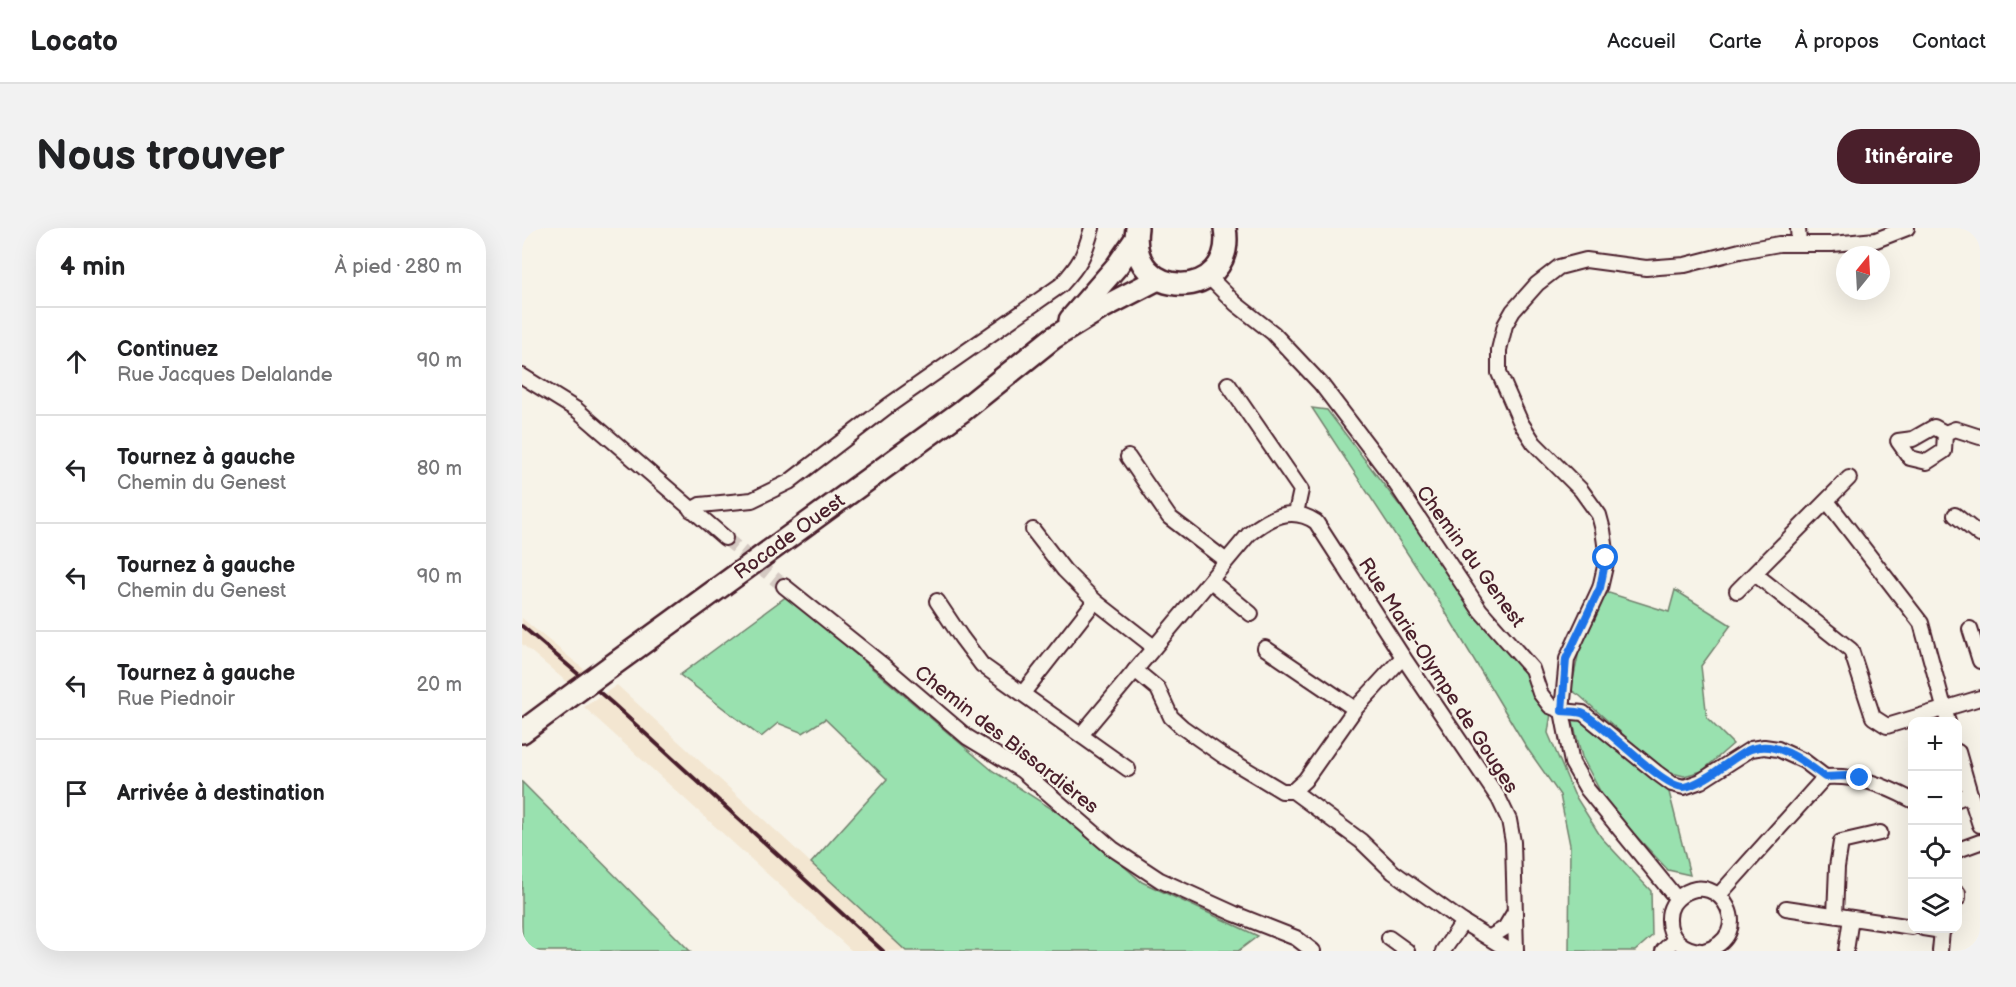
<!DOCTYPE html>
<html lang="fr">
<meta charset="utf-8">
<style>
body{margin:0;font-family:"Balsamiq Sans",sans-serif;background:#f2f2f2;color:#202124}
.controls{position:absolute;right:18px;bottom:18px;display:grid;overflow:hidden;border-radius:12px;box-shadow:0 6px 24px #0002}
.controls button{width:54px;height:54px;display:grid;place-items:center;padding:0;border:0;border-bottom:2px solid #e0e0e0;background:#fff;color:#202124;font:30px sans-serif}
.compass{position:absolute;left:1314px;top:18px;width:54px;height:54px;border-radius:50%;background:#fff;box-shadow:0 6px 24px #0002;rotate:18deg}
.stop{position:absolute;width:18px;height:18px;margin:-14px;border:4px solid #1a73e8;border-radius:50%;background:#fff}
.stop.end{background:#1a73e8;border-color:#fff;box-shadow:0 2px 6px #0008}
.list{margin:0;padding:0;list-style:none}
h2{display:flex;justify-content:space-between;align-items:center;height:78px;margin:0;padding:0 24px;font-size:26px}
h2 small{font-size:20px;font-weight:400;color:#757577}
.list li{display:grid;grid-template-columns:39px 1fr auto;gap:18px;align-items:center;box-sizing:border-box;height:108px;padding:0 24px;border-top:2px solid #e0e0e0}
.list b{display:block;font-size:22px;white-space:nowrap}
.list p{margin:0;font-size:20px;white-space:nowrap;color:#757577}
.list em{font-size:20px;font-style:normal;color:#757577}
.icon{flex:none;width:33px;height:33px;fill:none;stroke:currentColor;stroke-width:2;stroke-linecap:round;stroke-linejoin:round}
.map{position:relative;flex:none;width:1458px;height:723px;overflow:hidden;border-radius:24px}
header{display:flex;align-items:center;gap:36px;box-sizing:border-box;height:84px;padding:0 30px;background:#fff;border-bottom:2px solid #e0e0e0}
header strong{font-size:28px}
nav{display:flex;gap:33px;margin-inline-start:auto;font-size:21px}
.intro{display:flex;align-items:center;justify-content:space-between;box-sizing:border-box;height:144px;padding:0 36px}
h1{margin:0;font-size:42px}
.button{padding:15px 27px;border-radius:24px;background:#4a1f2b;color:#fff;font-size:21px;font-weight:700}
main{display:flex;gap:36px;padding:0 36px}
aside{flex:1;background:#fff;border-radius:24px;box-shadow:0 6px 24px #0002}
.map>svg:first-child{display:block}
.built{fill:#f3e6d1}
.green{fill:#99e1af;stroke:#72806d;stroke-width:1.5}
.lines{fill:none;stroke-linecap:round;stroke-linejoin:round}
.street-tunnel{stroke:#d4c9c2;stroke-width:14;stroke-dasharray:14 7;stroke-linecap:butt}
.street-casing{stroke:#4a1f2b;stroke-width:18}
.primary-casing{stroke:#4a1f2b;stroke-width:26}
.street{stroke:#f7f3e8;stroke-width:14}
.primary{stroke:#f7f3e8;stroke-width:21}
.rail{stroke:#4a1f2b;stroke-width:4}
.primary-bridge-casing{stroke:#4a1f2b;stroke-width:26;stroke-linecap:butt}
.primary-bridge{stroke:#f7f3e8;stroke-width:21}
.route{stroke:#1a73e8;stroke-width:8}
.labels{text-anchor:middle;stroke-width:4.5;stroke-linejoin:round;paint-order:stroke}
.street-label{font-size:20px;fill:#4a1f2b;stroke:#f7f3e8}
</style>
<header>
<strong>Locato</strong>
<nav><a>Accueil</a><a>Carte</a><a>À propos</a><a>Contact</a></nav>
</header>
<div class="intro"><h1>Nous trouver</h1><a class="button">Itinéraire</a></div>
<main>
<aside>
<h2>4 min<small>À pied · 280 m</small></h2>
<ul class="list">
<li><svg class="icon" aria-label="ahead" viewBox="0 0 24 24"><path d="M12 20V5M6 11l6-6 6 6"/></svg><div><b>Continuez</b><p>Rue Jacques Delalande</p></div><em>90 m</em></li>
<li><svg class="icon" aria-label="left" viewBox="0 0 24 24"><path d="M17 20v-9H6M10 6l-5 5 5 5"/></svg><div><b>Tournez à gauche</b><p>Chemin du Genest</p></div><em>80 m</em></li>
<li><svg class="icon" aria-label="left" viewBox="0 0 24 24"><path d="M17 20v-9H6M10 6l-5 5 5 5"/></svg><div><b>Tournez à gauche</b><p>Chemin du Genest</p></div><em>90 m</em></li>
<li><svg class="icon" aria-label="left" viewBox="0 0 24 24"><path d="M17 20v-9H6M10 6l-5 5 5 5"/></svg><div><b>Tournez à gauche</b><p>Rue Piednoir</p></div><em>20 m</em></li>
<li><svg class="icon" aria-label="arrive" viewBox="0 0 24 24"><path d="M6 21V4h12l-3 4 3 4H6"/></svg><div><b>Arrivée à destination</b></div></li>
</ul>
</aside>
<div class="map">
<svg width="1458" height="723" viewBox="0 0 1458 723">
<rect width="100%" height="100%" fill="#f7f3e8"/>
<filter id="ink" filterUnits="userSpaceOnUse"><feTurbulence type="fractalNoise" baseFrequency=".0167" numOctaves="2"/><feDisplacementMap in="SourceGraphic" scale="12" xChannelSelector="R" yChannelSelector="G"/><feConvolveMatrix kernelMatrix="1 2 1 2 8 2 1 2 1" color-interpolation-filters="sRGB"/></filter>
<g filter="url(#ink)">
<g class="built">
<polygon points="0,390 8,397 63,442 46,455 0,416"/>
<polygon points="95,457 289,635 384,723 330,723 62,479"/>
</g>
<g class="green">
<polygon points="790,180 805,182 1002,441 1029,485 1026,505 1052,566 1079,609 1129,663 1130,708 1113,723 1047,723 1048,617 1038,567 1005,520 918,375"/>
<polygon points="1153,362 1209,397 1179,438 1185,490 1211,516 1180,543 1162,548 1142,543 1058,468 1049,462 1058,418 1079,368 1087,365 1147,384"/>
<polygon points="265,368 471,543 555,597 620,654 736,708 716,723 384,723 289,635 365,551 303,491 281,505 256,495 239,509 158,447"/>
<polygon points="1049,487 1058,488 1146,560 1168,647 1146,642 1086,578 1060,529"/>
<polygon points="0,554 168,723 0,723"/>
</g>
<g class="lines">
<polyline class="street-tunnel" points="203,310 262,358"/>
<defs>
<g id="street">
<polyline points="1276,0 1277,16"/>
<polyline points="686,48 714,76 751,105 799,156 866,244 958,382 1010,441 1018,465 1028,478 1040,483 1061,485 1135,545 1150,556 1162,559 1179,553 1229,521 1242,519 1256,521 1282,533 1303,549"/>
<polyline points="0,148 55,182 203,310"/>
<polyline points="706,156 779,262 774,285"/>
<polygon points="1412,199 1423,205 1422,223 1405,234 1388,230 1376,213 1391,211"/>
<polyline points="1423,205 1433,201 1458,209"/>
<polyline points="606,229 647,289 703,332"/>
<polyline points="1305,273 1399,395 1426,494"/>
<path d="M169,282L178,277L230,272L267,254L366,178L539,57C559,35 562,28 570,0"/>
<polyline points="1433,287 1458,307"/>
<polyline points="511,302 542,342 573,373 632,419"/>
<polyline points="1233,346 1329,422 1351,489 1365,498 1458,470"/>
<polyline points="689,353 729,386"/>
<polyline points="262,358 362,438 445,509 499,542 591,621 638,652 713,686 774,710 791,723"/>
<polyline points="1215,363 1327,250"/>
<polyline points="415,373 439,409 460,437 606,541"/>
<polyline points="1448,401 1458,433"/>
<polyline points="743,420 833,481"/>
<polyline points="613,442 636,461 649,489 660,499 700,527 760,563 771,563 839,613 871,644 941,694 988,723"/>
<polyline points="501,465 573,373"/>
<path d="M559,507L727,306C747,290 769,277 794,294L881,429L977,571L987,592L991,614L994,723"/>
<polyline points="1436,524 1448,566"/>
<path d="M1303,549C1336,547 1361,557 1390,572"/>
<polyline points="771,563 783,552 833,481 881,429"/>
<polyline points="1436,571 1448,566 1458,597"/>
<polyline points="1436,622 1458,614"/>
<polyline points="1436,665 1436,670"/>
<polyline points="1197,667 1303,549"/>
<polyline points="1155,671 1065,561 1050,535 1040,483 1045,431 1078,360 1085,330 1081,302 1077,287 1059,262 1012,215 999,195 977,145 977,122 983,97 991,83 1015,56 1037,39 1064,32 1124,40 1163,37 1218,23 1257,16 1310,16 1354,12 1385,0"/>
<polyline points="1264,680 1390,699"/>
<polyline points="1313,687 1315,639 1319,614 1358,605"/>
<polyline points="1401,700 1420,703"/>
<polyline points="867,710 885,723"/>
<polyline points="967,710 983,700 992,685"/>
<polyline points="921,723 941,694"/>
<polyline points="1141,723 1153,711"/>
<path d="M1179,723C1161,722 1146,710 1147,690C1147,681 1152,672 1160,667C1198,640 1236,708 1182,723"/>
<polyline points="1324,723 1329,690"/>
<polyline points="1418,723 1420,703 1423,700"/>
</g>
<g id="primary">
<path d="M615,0C604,75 715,75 703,0"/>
<polyline points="548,92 595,38 613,12"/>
<polyline points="88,439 440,183 531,110 578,81 636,51"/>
<polyline points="0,504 43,472"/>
</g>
</defs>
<use href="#street" class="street-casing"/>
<use href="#primary" class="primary-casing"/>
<use href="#street" class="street"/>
<use href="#primary" class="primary"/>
<polyline class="rail" points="0,398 90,475 361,723"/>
<defs>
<polyline id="primary-bridge" points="43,472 88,439"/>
</defs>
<use href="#primary-bridge" class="primary-bridge-casing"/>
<use href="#primary-bridge" class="primary-bridge"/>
</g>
</g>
<g class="lines" filter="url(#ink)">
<path class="route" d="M1084,330L1078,360L1044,431L1040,483C1047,484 1056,483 1062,486C1085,499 1139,558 1161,559C1169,559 1180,552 1187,548C1197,542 1219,524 1229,521C1255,511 1284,535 1303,549L1323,548L1338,550"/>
</g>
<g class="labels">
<g class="street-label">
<text transform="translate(267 308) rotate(-36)" y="7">Rocade Ouest</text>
<text transform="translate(949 328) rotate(54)" y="7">Chemin du Genest</text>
<text transform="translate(917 447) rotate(57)" y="7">Rue Marie-Olympe de Gouges</text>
<text transform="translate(485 511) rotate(38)" y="7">Chemin des Bissardières</text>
</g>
</g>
</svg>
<div class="controls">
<button>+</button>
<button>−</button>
<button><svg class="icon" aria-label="locate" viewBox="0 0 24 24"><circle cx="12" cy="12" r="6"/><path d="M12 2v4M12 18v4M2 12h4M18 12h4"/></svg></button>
<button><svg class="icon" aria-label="layers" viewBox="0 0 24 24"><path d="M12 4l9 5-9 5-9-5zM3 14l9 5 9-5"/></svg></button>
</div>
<svg class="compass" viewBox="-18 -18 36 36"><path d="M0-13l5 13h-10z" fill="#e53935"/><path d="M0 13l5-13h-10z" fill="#757577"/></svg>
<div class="stop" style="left:1084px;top:330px"></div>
<div class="stop end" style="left:1338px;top:550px"></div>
</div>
</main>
